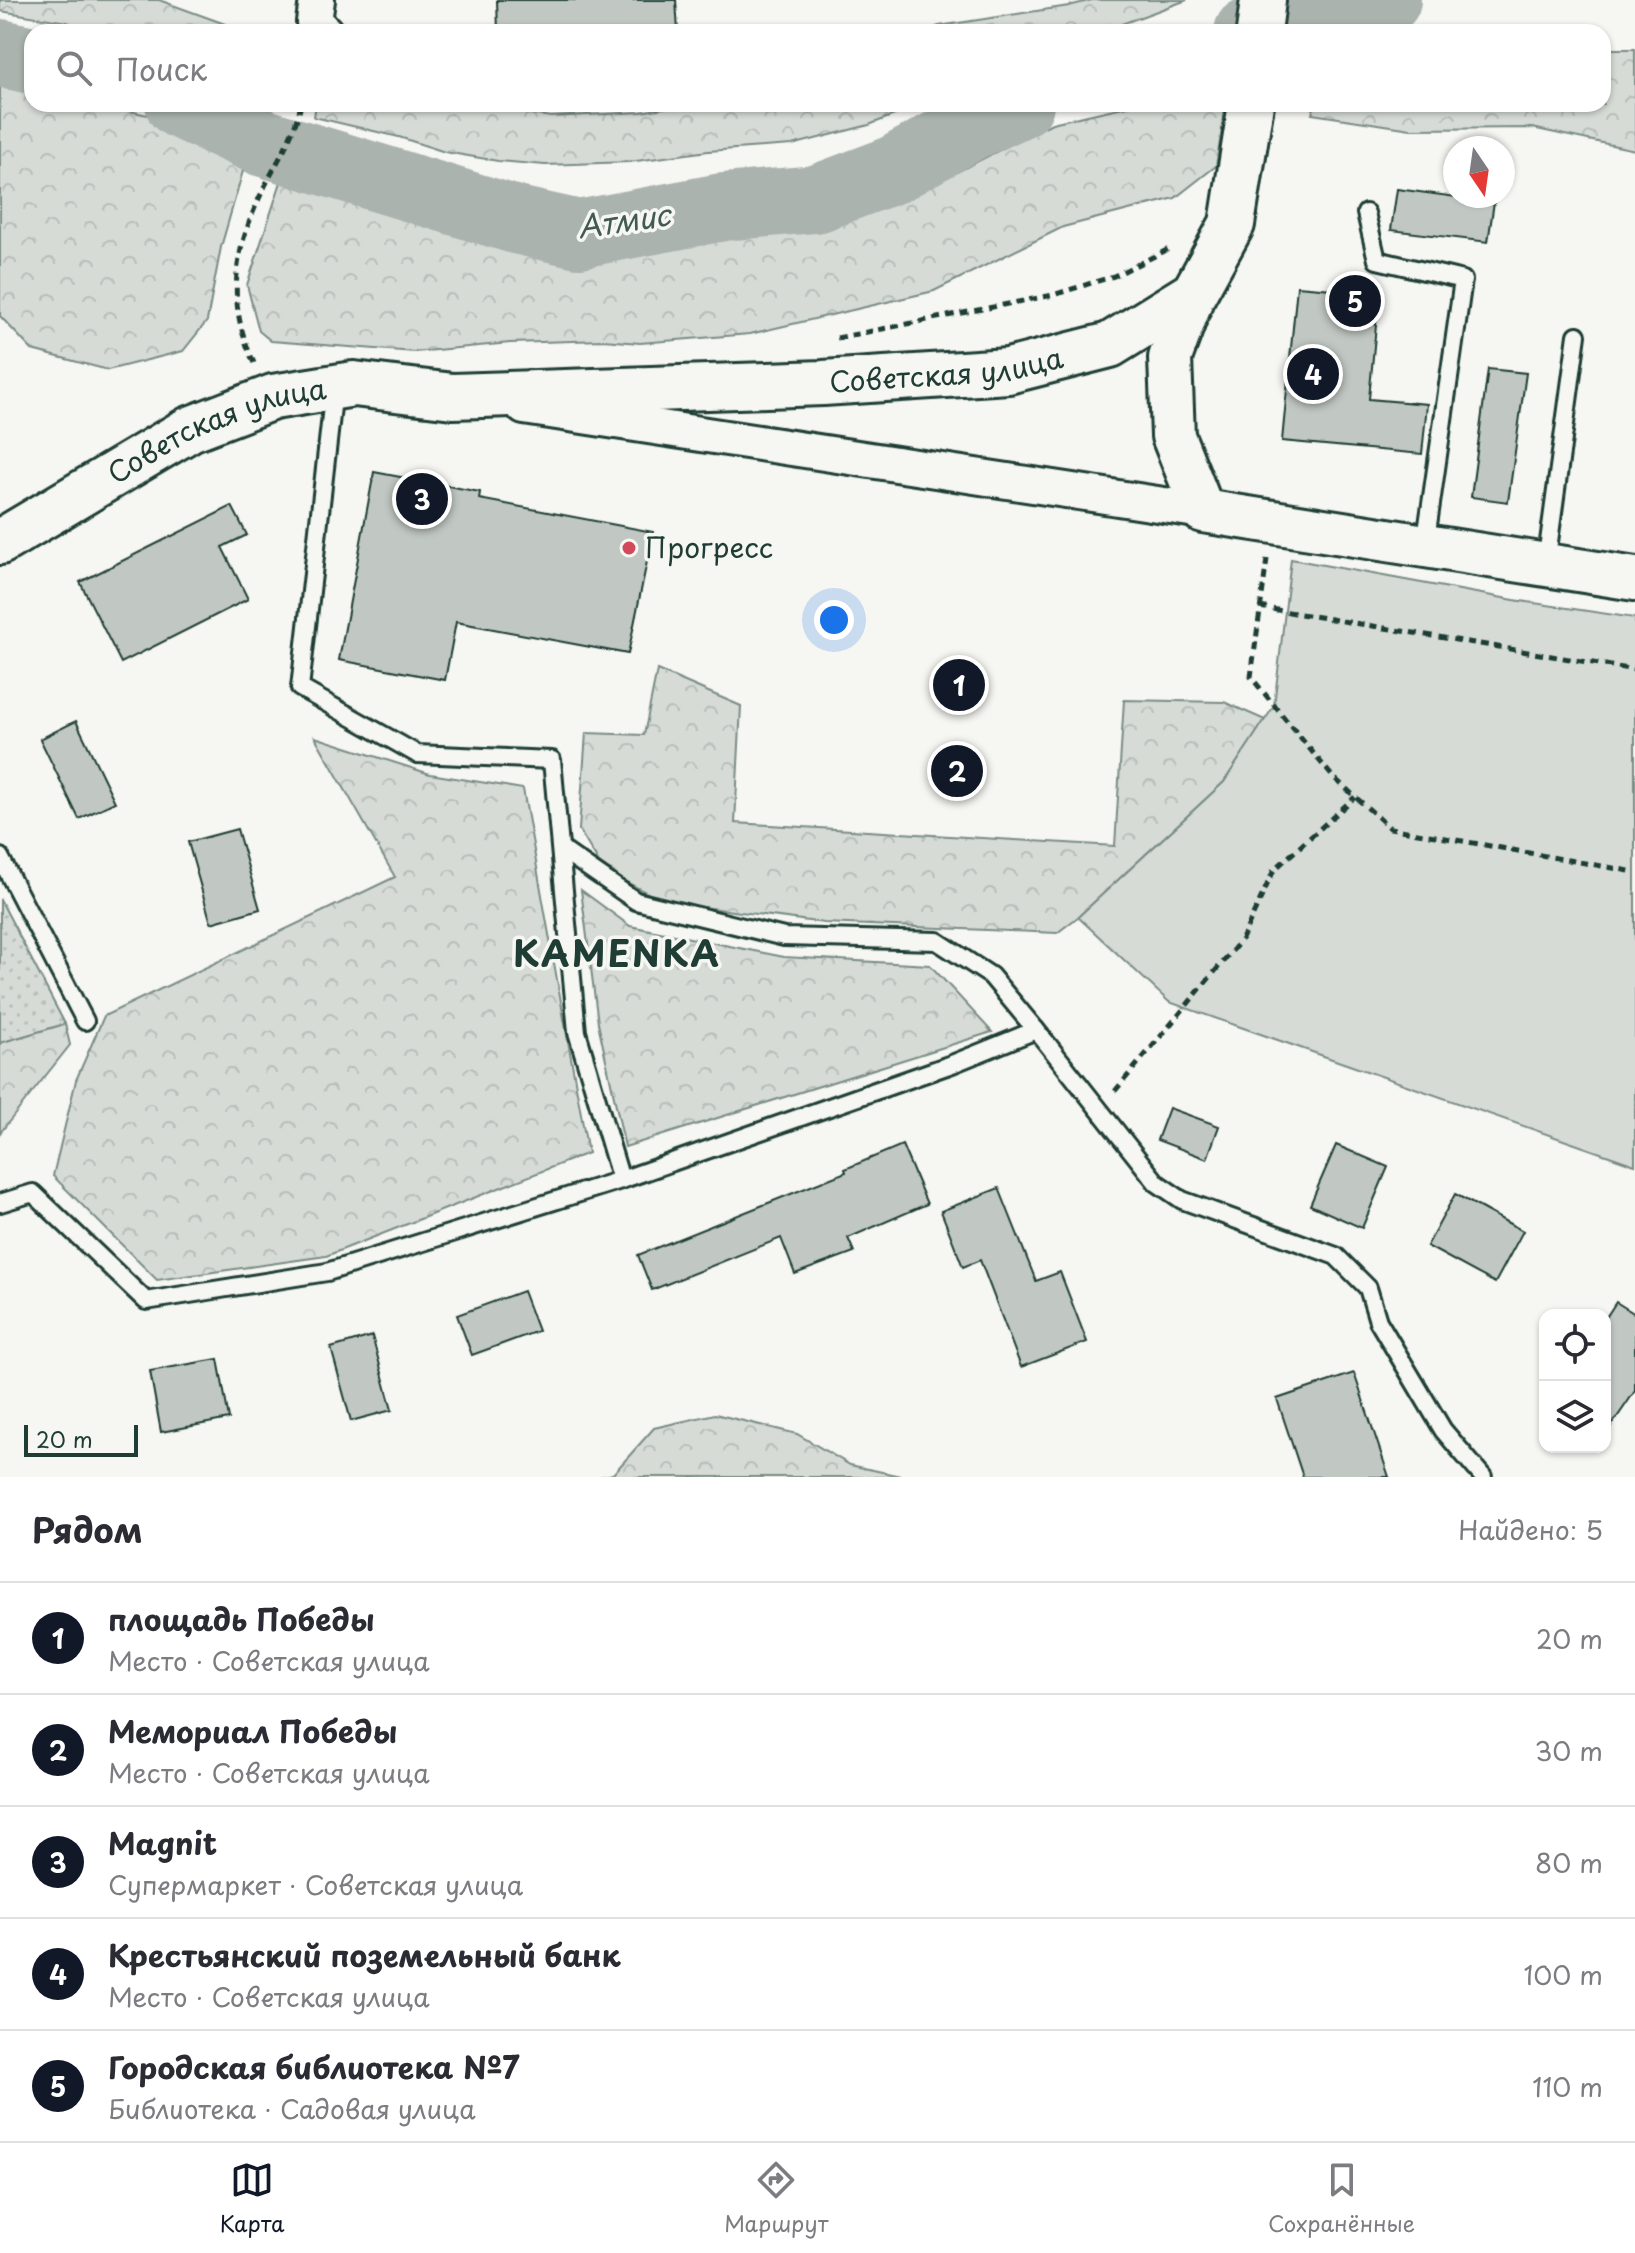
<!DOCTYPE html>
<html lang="ru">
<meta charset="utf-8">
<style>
body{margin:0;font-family:"Playpen Sans",sans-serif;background:#f7f7f7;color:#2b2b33}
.controls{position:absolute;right:24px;bottom:24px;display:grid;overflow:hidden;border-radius:16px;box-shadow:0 2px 6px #0004}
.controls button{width:72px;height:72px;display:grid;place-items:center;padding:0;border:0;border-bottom:2px solid #e1e1e2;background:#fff;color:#2b2b33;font:40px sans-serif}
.compass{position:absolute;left:1443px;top:136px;width:72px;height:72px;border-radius:50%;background:#fff;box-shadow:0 2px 6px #0004;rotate:167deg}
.scale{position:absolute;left:24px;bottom:20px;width:114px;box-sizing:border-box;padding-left:8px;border:4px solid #1f3d34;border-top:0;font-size:22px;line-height:28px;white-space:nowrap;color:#1f3d34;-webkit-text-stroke:6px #f6f6f2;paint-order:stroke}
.you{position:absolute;left:834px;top:620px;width:28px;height:28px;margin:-20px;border:6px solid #fff;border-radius:50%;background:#1a73e8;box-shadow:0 0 0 12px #1a73e833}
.badge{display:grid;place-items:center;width:52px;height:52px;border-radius:50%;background:#111827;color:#fff;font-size:26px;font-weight:700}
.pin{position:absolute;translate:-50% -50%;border:4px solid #fff;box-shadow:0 2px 8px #0006}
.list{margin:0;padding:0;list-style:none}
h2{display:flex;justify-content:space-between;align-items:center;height:104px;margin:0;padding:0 32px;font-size:34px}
h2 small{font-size:26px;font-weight:400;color:#7c7c81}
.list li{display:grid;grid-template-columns:52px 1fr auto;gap:24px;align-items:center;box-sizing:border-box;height:112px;padding:0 32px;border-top:2px solid #e1e1e2}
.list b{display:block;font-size:30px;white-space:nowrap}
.list p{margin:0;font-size:26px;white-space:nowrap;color:#7c7c81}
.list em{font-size:26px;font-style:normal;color:#7c7c81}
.icon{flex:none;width:44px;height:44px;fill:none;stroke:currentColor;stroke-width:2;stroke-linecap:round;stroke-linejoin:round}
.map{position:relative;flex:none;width:1635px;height:1477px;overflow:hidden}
.search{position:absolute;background:#fff;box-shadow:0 2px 6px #0004;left:24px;right:24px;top:24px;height:88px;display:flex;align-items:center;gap:20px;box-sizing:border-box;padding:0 28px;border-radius:24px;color:#7c7c81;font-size:30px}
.sheet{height:664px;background:#fff}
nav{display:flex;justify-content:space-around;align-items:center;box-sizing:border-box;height:112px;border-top:2px solid #e1e1e2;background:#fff;font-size:22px;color:#7c7c81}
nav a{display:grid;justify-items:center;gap:4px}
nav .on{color:#111827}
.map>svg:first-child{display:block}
.grass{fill:url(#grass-dots);stroke:#7a8c85;stroke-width:2}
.forest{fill:url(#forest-crowns);stroke:#7a8c85;stroke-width:2}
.green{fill:#d6dbd6;stroke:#7a8c85;stroke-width:2}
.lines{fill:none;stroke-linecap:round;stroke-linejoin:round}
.river{stroke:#aab3ae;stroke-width:68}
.building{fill:#c1c8c3;stroke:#1f3d34;stroke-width:2}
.service-casing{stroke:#1f3d34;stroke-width:22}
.minor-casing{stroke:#1f3d34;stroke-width:40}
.tertiary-casing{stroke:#1f3d34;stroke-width:48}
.secondary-casing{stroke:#1f3d34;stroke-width:50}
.path{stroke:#1f3d34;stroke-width:5;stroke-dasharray:8 6;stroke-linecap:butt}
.service{stroke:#f6f6f2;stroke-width:16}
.minor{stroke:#f6f6f2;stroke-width:34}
.tertiary{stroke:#f6f6f2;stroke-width:42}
.secondary{stroke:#f6f6f2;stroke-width:44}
.poi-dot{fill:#d1495b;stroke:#f6f6f2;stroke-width:3}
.labels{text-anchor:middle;stroke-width:7;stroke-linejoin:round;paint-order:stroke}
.street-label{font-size:28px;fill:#1f3d34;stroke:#f6f6f2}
.poi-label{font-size:28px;fill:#1f3d34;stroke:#f6f6f2;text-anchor:start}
.water-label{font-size:30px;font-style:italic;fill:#425a52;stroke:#f6f6f2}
.district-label{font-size:36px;font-weight:bold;letter-spacing:2px;fill:#1f3d34;stroke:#f6f6f2}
</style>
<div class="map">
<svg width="1635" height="1477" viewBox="0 0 1635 1477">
<defs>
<pattern id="grass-dots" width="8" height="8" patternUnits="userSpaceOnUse" patternTransform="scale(2)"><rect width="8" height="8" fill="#d6dbd6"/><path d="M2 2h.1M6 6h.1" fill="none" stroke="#b7bdb8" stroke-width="1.8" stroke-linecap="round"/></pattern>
<pattern id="forest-crowns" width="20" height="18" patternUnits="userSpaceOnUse" patternTransform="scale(2)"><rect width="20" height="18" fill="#d6dbd6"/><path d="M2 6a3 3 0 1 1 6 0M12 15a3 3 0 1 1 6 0" fill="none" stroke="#b7bdb8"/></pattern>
</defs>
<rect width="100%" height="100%" fill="#f6f6f2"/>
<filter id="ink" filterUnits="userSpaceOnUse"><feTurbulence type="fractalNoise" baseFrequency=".0125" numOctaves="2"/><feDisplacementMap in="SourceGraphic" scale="16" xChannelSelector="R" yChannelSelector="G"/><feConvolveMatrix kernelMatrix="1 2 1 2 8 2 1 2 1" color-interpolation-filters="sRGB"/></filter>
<g filter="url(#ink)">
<polygon class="grass" points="0,899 65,1024 0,1043"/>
<g class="forest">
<polygon points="0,0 159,0 247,32 92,32 67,22 0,11"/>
<polygon points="1092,0 1187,0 1100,32 924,32 939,26 1069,6"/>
<polygon points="1603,49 1635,49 1635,150 1532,128 1411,129 1312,114 1315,104 1603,104"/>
<polygon points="0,86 32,93 32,104 101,105 181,122 249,150 221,247 207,321 183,351 108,370 32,350 0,316"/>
<polygon points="316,104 469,104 551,117 641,112 686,104 922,104 869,125 792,145 708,151 629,162 545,165 498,161 445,152 399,137 314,117"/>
<polygon points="1136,104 1226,104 1216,166 1175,198 1063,227 934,291 750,334 640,343 603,340 510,343 415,352 271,341 259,331 247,285 283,176 362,194 436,217 504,244 602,253 737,226 818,221 899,202 1052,123"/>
<polygon points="657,670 741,706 735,823 1115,846 1124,700 1224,702 1265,720 1224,782 1078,917 1057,933 824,923 665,902 626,882 599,863 579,830 586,733 644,735"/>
<polygon points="315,737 430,774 523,789 588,1153 326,1256 157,1280 53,1176 76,1080 104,1016 395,877"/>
<polygon points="581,890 630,926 784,957 930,965 992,1032 625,1147 598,1023"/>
<polygon points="65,1024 70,1045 0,1133 0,1043"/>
<polygon points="715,1414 797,1434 850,1465 905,1477 600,1477 613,1474 654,1428"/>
</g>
<polygon class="green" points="1291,559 1514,600 1635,618 1635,1165 1169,1002 1078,917 1224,782 1274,706"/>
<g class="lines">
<g class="river">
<polyline points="1248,32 1387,0"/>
<polyline points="0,53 32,60"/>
<polyline points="179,104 264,143 516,220 579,234 723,207 816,199 893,170 968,128 1020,104"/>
</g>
</g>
<g class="building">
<polygon points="497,0 676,0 678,32 498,32"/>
<polygon points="1397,189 1494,202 1488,242 1391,230"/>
<polygon points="1297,286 1379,293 1369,399 1427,404 1422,454 1282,441"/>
<polygon points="1488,369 1526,373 1508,502 1471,497"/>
<polygon points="374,472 480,492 479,499 653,532 628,654 456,622 445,680 339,660"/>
<polygon points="232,506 247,535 222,547 248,599 121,663 80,582"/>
<polygon points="76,721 115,802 79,819 40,739"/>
<polygon points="237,829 260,909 211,923 188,842"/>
<polygon points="1169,1108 1219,1126 1207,1159 1157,1140"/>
<polygon points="902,1145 927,1204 848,1238 854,1252 795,1274 781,1238 652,1290 638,1255 846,1172 845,1169"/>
<polygon points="1336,1145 1388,1167 1362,1228 1310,1205"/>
<polygon points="999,1188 1036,1281 1060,1272 1087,1342 1021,1367 980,1260 963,1267 941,1211"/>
<polygon points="1455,1194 1523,1231 1495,1283 1427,1246"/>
<polygon points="523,1291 538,1331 472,1355 457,1315"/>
<polygon points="1616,1302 1635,1314 1635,1391 1605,1435 1605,1319"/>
<polygon points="372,1336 392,1410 351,1421 331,1348"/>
<polygon points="218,1359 229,1419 161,1432 150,1371"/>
<polygon points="1354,1373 1389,1477 1303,1477 1277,1399"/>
</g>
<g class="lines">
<defs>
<g id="service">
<polyline points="1366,213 1377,260 1463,280 1425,546"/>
<polyline points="334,389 300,688 417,754 552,760 577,1032 621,1180"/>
<polyline points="1546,564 1577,335"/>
<polyline points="561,849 636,901 784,937 937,941 991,976 1045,1041 1157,1183 1182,1200 1336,1256 1368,1288 1378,1321 1443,1430 1483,1477"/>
<polyline points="0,857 85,1021"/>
<polyline points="0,1203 33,1193 146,1301 327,1272 621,1180 952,1064 1036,1030"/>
</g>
<g id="minor">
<polyline points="317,0 314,22 325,32"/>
<polyline points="524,407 1203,511"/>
</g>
<polyline id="tertiary" points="1194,293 1170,358 1173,436 1203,511 1635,579"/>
<g id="secondary">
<polyline points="1259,32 1263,0"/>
<path id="s1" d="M0,542L190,429L273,397L354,384L453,396L823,383L1008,371L1110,345L1194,293L1232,224L1251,104"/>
</g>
</defs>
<use href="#service" class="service-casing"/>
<use href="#minor" class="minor-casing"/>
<use href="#tertiary" class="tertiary-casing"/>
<use href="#secondary" class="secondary-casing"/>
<g class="path">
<polyline points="837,338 1053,295 1114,276 1173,247"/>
<path d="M254,363C224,298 235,246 266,184C279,159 295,132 301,104"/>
<polyline points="1267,559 1251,677 1332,776 1390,828 1635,872"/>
<polyline points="1259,607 1635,670"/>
<polyline points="1115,1091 1242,939 1274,870 1355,797"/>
</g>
<use href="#service" class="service"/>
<use href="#minor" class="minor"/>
<use href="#tertiary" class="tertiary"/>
<use href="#secondary" class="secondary"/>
</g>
</g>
<circle class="poi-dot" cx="629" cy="548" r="8"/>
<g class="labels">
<g class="street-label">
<text dy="10" stroke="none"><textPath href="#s1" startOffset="986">Советская улица</textPath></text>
<text dy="10" stroke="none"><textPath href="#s1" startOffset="246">Советская улица</textPath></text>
</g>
<g class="poi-label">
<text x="645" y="558">Прогресс</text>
</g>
<g class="water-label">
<text transform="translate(624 222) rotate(-8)" y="10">Атмис</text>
</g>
<g class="district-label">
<text x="617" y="967">KAMENKA</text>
</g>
</g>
</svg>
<div class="controls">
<button><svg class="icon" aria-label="locate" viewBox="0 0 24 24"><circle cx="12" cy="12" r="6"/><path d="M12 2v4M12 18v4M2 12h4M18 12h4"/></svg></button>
<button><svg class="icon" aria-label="layers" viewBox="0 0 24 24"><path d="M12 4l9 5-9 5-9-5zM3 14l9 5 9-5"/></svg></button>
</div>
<svg class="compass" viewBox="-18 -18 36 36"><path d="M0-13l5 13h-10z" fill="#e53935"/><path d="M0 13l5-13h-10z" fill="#7c7c81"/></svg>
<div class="scale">20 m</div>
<div class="you"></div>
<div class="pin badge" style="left:959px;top:685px">1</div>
<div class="pin badge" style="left:957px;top:771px">2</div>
<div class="pin badge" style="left:422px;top:499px">3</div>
<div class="pin badge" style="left:1313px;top:374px">4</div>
<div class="pin badge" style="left:1355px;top:301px">5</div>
<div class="search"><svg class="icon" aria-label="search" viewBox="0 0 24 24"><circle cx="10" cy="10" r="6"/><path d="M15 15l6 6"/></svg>Поиск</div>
</div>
<section class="sheet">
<h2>Рядом<small>Найдено: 5</small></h2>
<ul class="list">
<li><span class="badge">1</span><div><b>площадь Победы</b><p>Место · Советская улица</p></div><em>20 m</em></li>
<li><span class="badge">2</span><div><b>Мемориал Победы</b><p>Место · Советская улица</p></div><em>30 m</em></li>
<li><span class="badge">3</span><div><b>Magnit</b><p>Супермаркет · Советская улица</p></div><em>80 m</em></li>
<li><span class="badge">4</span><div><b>Крестьянский поземельный банк</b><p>Место · Советская улица</p></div><em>100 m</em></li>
<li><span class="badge">5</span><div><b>Городская библиотека №7</b><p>Библиотека · Садовая улица</p></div><em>110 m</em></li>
</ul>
</section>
<nav>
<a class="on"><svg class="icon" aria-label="map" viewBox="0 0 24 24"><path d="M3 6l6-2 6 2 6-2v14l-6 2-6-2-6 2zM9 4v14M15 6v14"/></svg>Карта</a>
<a><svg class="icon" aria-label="directions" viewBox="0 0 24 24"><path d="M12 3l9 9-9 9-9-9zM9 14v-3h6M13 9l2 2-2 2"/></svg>Маршрут</a>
<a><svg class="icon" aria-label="saved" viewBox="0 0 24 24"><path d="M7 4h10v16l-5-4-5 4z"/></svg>Сохранённые</a>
</nav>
